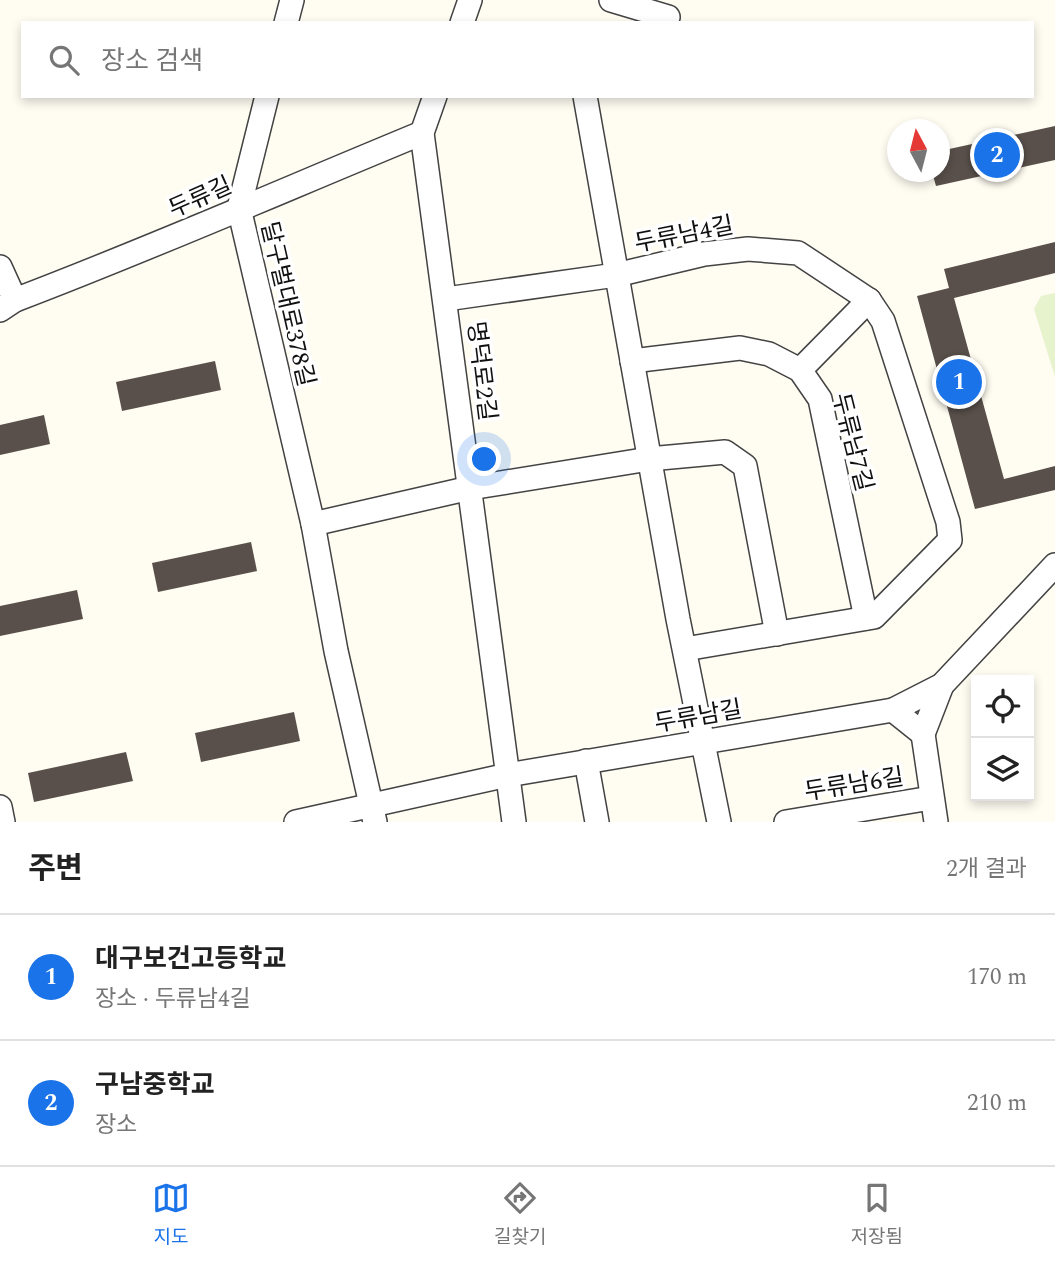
<!DOCTYPE html>
<html lang="ko">
<meta charset="utf-8">
<style>
body{margin:0;font-family:Spectral,"Noto Sans KR",serif;background:#f6f6f6;color:#222}
.controls{position:absolute;right:21px;bottom:21px;display:grid;overflow:hidden;border-radius:0px;box-shadow:0 4px 10px #0003}
.controls button{width:63px;height:63px;display:grid;place-items:center;padding:0;border:0;border-bottom:2px solid #e0e0e0;background:#fff;color:#222;font:35px sans-serif}
.compass{position:absolute;left:887px;top:119px;width:63px;height:63px;border-radius:50%;background:#fff;box-shadow:0 4px 10px #0003;rotate:353deg}
.you{position:absolute;left:485px;top:460px;width:24px;height:24px;margin:-18px;border:5px solid #fff;border-radius:50%;background:#1a73e8;box-shadow:0 0 0 10px #1a73e833}
.badge{display:grid;place-items:center;width:46px;height:46px;border-radius:50%;background:#1a73e8;color:#fff;font-size:23px;font-weight:700}
.pin{position:absolute;translate:-50% -50%;border:4px solid #fff;box-shadow:0 2px 7px #0006}
.list{margin:0;padding:0;list-style:none}
h2{display:flex;justify-content:space-between;align-items:center;height:91px;margin:0;padding:0 28px;font-size:30px}
h2 small{font-size:23px;font-weight:400;color:#767676}
.list li{display:grid;grid-template-columns:46px 1fr auto;gap:21px;align-items:center;box-sizing:border-box;height:126px;padding:0 28px;border-top:2px solid #e0e0e0}
.list b{display:block;font-size:26px;white-space:nowrap}
.list p{margin:0;font-size:23px;white-space:nowrap;color:#767676}
.list em{font-size:23px;font-style:normal;color:#767676}
.icon{flex:none;width:38px;height:38px;fill:none;stroke:currentColor;stroke-width:2;stroke-linecap:round;stroke-linejoin:round}
.map{position:relative;flex:none;width:1055px;height:822px;overflow:hidden}
.search{position:absolute;background:#fff;box-shadow:0 4px 10px #0003;left:21px;right:21px;top:21px;height:77px;display:flex;align-items:center;gap:18px;box-sizing:border-box;padding:0 24px;border-radius:0px;color:#767676;font-size:26px}
.sheet{height:343px;background:#fff}
nav{display:flex;justify-content:space-around;align-items:center;box-sizing:border-box;height:98px;border-top:2px solid #e0e0e0;background:#fff;font-size:19px;color:#767676}
nav a{display:grid;justify-items:center;gap:4px}
nav .on{color:#1a73e8}
.map>svg:first-child{display:block}
.pitch{fill:#e7f3cc}
.building{fill:#59504b}
.lines{fill:none;stroke-linecap:round;stroke-linejoin:round}
.minor-casing{stroke:#434343;stroke-width:26}
.minor{stroke:#fff;stroke-width:23}
.labels{text-anchor:middle;stroke-width:7;stroke-linejoin:round;paint-order:stroke}
.street-label{font-size:24px;fill:#101010;stroke:#fff}
</style>
<div class="map">
<svg width="1055" height="822" viewBox="0 0 1055 822">
<rect width="100%" height="100%" fill="#fffcf2"/>
<polygon class="pitch" points="1055,293 1055,377 1034,309 1041,296"/>
<g class="building">
<polygon points="1055,126 1055,160 936,186 932,172 940,172 940,151"/>
<polygon points="1055,242 1055,273 954,298 1004,479 1055,466 1055,490 975,509 917,296 949,288 944,269"/>
<polygon points="215,361 221,390 122,411 116,382"/>
<polygon points="44,415 50,444 0,455 0,425"/>
<polygon points="251,542 257,571 158,592 152,563"/>
<polygon points="77,590 83,619 0,636 0,606"/>
<polygon points="294,712 300,741 201,762 195,733"/>
<polygon points="126,752 133,781 34,802 28,773"/>
</g>
<g class="lines">
<defs>
<g id="minor">
<polyline points="611,0 668,17"/>
<polyline points="286,23 292,0"/>
<polyline points="462,23 470,0"/>
<polyline points="267,96 239,208 313,524 336,651 375,822"/>
<polyline points="435,96 422,133 514,822"/>
<polyline points="585,96 678,619 719,822"/>
<polyline points="0,267 15,300"/>
<polyline points="446,299 616,275 704,254 748,249 798,253 869,300 883,321 948,522 950,540 874,617 685,649"/>
<path d="M0,310L15,300C152,248 286,189 422,133"/>
<polyline points="632,361 740,348 769,354 800,370 820,399 866,618"/>
<polyline points="800,370 869,300"/>
<polyline points="313,524 470,488 649,459 725,452 745,466 777,634"/>
<polyline points="893,710 923,734 942,685"/>
<polyline points="923,734 936,822"/>
<polyline points="586,761 597,822"/>
<polyline points="0,807 3,822"/>
<polyline points="296,822 508,775 893,710 942,685 1055,565"/>
<polyline points="786,822 931,798"/>
</g>
</defs>
<use href="#minor" class="minor-casing"/>
<use href="#minor" class="minor"/>
</g>
<g class="labels">
<g class="street-label">
<text transform="translate(200 197) rotate(-24)" y="8">두류길</text>
<text transform="translate(684 234) rotate(-11)" y="8">두류남4길</text>
<text transform="translate(288 304) rotate(77)" y="8">달구벌대로378길</text>
<text transform="translate(482 371) rotate(83)" y="8">명덕로2길</text>
<text transform="translate(853 442) rotate(76)" y="8">두류남7길</text>
<text transform="translate(698 716) rotate(-10)" y="8">두류남길</text>
<text transform="translate(854 784) rotate(-9)" y="8">두류남6길</text>
</g>
</g>
</svg>
<div class="controls">
<button><svg class="icon" aria-label="locate" viewBox="0 0 24 24"><circle cx="12" cy="12" r="6"/><path d="M12 2v4M12 18v4M2 12h4M18 12h4"/></svg></button>
<button><svg class="icon" aria-label="layers" viewBox="0 0 24 24"><path d="M12 4l9 5-9 5-9-5zM3 14l9 5 9-5"/></svg></button>
</div>
<svg class="compass" viewBox="-18 -18 36 36"><path d="M0-13l5 13h-10z" fill="#e53935"/><path d="M0 13l5-13h-10z" fill="#767676"/></svg>
<div class="you"></div>
<div class="pin badge" style="left:959px;top:382px">1</div>
<div class="pin badge" style="left:997px;top:155px">2</div>
<div class="search"><svg class="icon" aria-label="search" viewBox="0 0 24 24"><circle cx="10" cy="10" r="6"/><path d="M15 15l6 6"/></svg>장소 검색</div>
</div>
<section class="sheet">
<h2>주변<small>2개 결과</small></h2>
<ul class="list">
<li><span class="badge">1</span><div><b>대구보건고등학교</b><p>장소 · 두류남4길</p></div><em>170 m</em></li>
<li><span class="badge">2</span><div><b>구남중학교</b><p>장소</p></div><em>210 m</em></li>
</ul>
</section>
<nav>
<a class="on"><svg class="icon" aria-label="map" viewBox="0 0 24 24"><path d="M3 6l6-2 6 2 6-2v14l-6 2-6-2-6 2zM9 4v14M15 6v14"/></svg>지도</a>
<a><svg class="icon" aria-label="directions" viewBox="0 0 24 24"><path d="M12 3l9 9-9 9-9-9zM9 14v-3h6M13 9l2 2-2 2"/></svg>길찾기</a>
<a><svg class="icon" aria-label="saved" viewBox="0 0 24 24"><path d="M7 4h10v16l-5-4-5 4z"/></svg>저장됨</a>
</nav>
